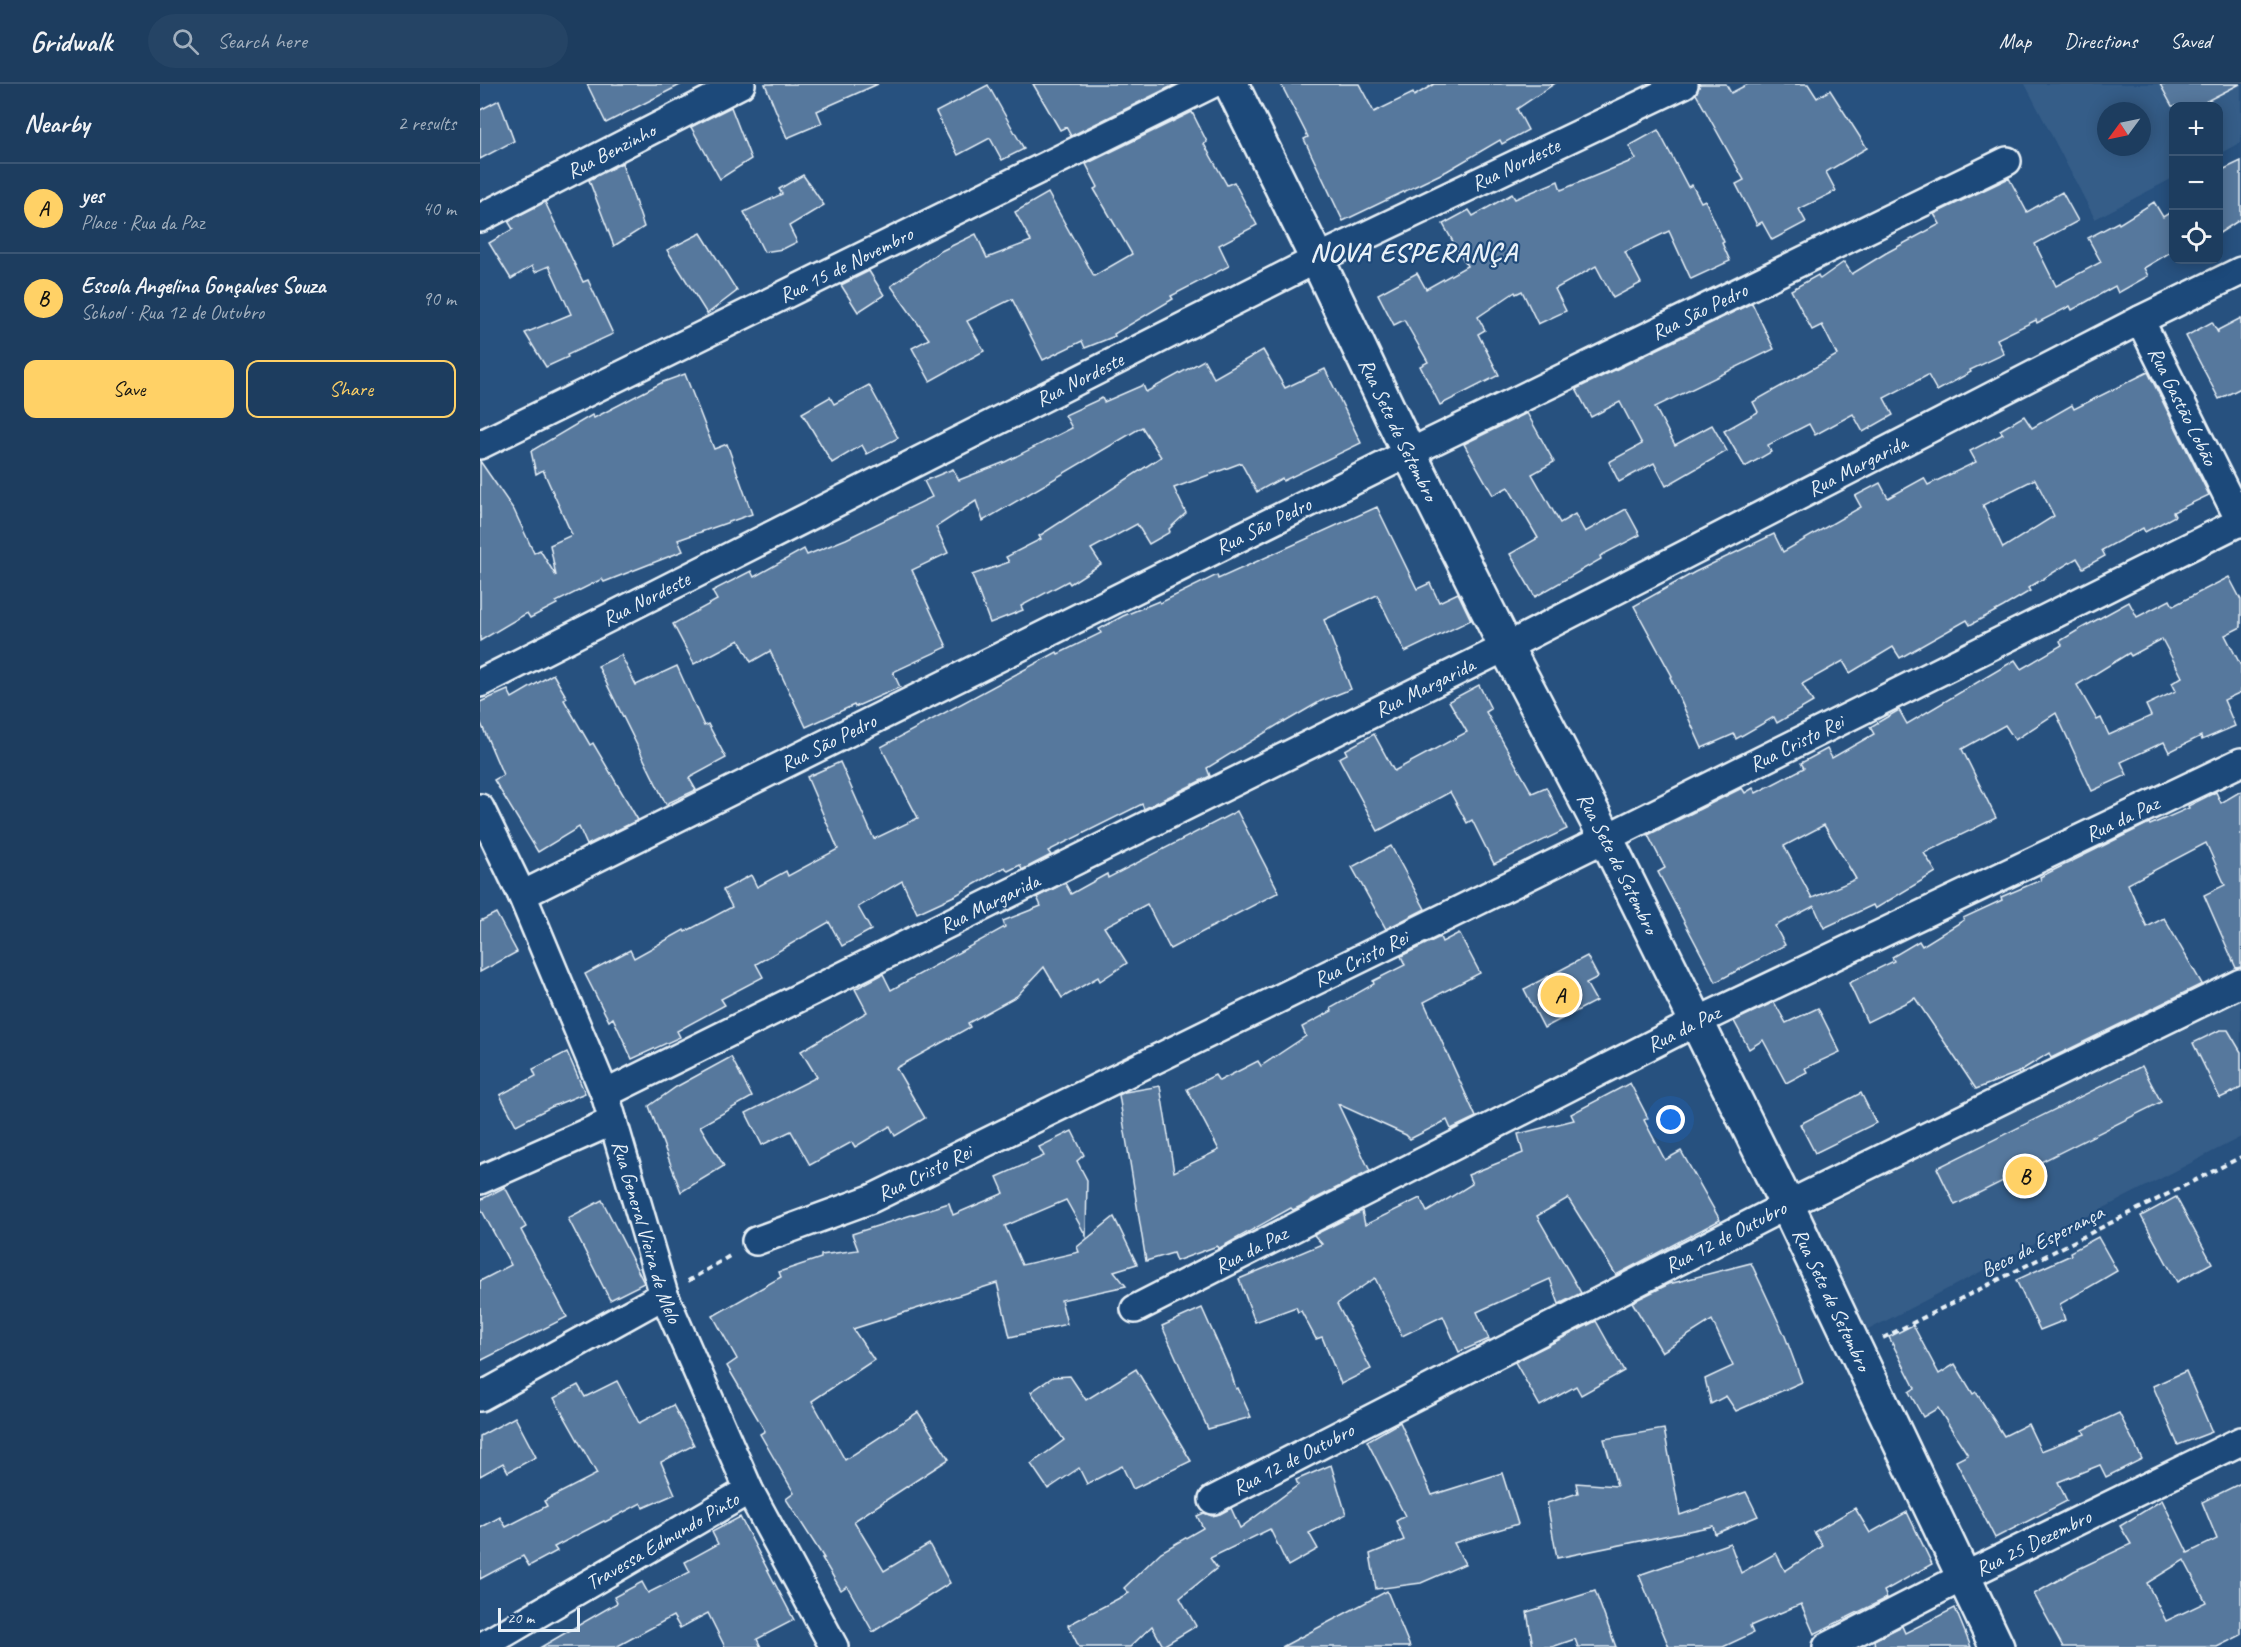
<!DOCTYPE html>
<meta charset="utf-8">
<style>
body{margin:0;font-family:Caveat,sans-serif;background:#254465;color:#f1f3f6}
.controls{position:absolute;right:18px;top:18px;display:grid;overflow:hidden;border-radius:12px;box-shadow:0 3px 15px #0003}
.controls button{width:54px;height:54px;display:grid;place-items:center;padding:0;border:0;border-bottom:2px solid #3b5674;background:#1d3d5f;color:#f1f3f6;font:30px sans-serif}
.compass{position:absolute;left:1617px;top:18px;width:54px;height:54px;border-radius:50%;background:#1d3d5f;box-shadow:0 3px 15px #0003;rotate:237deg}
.scale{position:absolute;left:18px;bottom:15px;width:82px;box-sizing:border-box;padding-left:6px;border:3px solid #e8f1f8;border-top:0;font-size:16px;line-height:21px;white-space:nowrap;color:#e8f1f8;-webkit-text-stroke:4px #1f4a7a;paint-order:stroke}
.you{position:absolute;left:1191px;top:1036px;width:21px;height:21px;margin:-15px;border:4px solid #fff;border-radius:50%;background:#1a73e8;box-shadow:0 0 0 9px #1a73e833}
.badge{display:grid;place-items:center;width:39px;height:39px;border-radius:50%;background:#ffd166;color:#111;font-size:20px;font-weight:700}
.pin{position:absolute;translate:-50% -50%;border:3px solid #fff;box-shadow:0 2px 6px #0006}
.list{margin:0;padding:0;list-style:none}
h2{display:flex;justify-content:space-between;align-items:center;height:78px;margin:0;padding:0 24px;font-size:26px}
h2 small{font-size:20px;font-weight:400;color:#a0aebd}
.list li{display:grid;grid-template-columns:39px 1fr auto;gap:18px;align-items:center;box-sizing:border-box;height:90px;padding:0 24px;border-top:2px solid #3b5674}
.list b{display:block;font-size:22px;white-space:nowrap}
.list p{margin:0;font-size:20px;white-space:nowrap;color:#a0aebd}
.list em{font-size:20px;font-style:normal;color:#a0aebd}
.actions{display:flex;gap:12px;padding:18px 24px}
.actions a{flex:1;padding:14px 0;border:2px solid #ffd166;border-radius:12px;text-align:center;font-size:21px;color:#ffd166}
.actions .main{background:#ffd166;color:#111}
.icon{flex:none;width:33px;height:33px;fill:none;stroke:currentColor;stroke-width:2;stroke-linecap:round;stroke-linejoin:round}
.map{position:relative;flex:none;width:1761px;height:1563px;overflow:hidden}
header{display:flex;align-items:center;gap:36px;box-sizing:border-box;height:84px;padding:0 30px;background:#1d3d5f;border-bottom:2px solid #3b5674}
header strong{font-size:28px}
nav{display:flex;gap:33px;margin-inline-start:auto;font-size:21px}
.search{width:420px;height:54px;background:#254465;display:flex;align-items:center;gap:15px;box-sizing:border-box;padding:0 21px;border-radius:33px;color:#a0aebd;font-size:22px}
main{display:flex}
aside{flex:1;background:#1d3d5f}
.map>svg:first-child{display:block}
.built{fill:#355d88;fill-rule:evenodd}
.building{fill:#57789d;stroke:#e8f1f8;stroke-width:1.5;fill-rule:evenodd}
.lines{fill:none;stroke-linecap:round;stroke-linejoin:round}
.minor-casing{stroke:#e8f1f8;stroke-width:32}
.tertiary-casing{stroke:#e8f1f8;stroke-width:38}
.path{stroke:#e8f1f8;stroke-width:4;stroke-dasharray:6 4.5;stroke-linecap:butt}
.minor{stroke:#1f4a7a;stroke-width:27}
.tertiary{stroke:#1f4a7a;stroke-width:33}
.labels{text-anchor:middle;stroke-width:4.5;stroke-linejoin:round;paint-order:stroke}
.street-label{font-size:21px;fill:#e8f1f8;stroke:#1f4a7a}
.district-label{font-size:27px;font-weight:bold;letter-spacing:1.5px;fill:#e8f1f8;stroke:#1f4a7a}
</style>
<header>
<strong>Gridwalk</strong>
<div class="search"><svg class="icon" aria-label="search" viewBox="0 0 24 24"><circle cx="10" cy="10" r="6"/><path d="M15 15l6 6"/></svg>Search here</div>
<nav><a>Map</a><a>Directions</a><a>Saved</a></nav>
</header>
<main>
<aside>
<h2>Nearby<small>2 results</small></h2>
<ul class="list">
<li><span class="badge">A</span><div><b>yes</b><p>Place · Rua da Paz</p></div><em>40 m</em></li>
<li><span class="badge">B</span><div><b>Escola Angelina Gonçalves Souza</b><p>School · Rua 12 de Outubro</p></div><em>90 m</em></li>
</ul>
<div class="actions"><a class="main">Save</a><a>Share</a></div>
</aside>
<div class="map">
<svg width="1761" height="1563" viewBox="0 0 1761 1563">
<rect width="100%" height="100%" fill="#27517f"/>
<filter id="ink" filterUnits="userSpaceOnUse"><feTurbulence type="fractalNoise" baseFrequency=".0167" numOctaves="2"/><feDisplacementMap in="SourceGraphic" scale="12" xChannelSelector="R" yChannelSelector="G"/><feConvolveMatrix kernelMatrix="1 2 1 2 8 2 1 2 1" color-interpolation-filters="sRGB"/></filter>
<g filter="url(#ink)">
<g class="built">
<path d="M1545,0H1761V58L1739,70L1738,22H1694L1693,94L1615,135ZM1626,27H1662V63H1626Z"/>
<polygon points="1761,913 1761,1053 1388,1246 1326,1131"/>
</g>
<g class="building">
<polygon points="107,0 202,0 126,39"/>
<polygon points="285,0 398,0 337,27 342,39 307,54"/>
<polygon points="553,0 696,0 591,52 586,43 580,46"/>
<polygon points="801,0 879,0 894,28 933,9 934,12 954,0 1074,0 1037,25 1048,46 1022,60 1020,56 967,87 863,137 824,55 828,53"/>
<polygon points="1220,0 1246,0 1251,9 1268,0 1328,0 1337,14 1350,6 1387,64 1346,88 1356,107 1319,125 1326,138 1292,156 1282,138 1277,141 1256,100 1264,96 1216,10"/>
<polygon points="1680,0 1760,0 1717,22 1692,22"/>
<polygon points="508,1 544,65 522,76 510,54 478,71 456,28"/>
<polygon points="19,16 34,57 0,75 0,26"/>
<polygon points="251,23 271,75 240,95 211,43"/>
<polygon points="712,28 727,58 724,60 747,101 754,98 777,141 739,161 749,182 691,212 693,215 634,250 635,252 605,264 602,257 563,276 532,215 487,237 504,267 450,297 432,264 449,255 411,202 459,168 496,150 507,174 551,157 535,128 568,109 614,192 652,170 614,105 618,103 606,80"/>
<polygon points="1178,46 1208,103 1212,101 1221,118 1225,116 1244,158 1242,159 1250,177 1211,195 1189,147 1145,168 1161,199 1133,214 1116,182 1075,205 1086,227 1058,240 1042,207 1036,210 1035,208 998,233 1005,246 998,250 1019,291 960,321 940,282 948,278 924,236 914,241 898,210 937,189 946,205 987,182 963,140 989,126 993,132 1032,110 1035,115 1078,97 1081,106 1156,75 1149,62"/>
<polygon points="1761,77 1761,135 1738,150 1738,88"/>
<polygon points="142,79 164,143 134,162 109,96"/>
<polygon points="323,91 344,121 309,142 317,158 303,165 284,168 264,128 302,110 299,105"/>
<polygon points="1529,94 1547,128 1582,108 1598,137 1555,160 1576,202 1621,178 1608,154 1638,138 1639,140 1674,118 1683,133 1694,126 1694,166 1664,184 1668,192 1638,209 1635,202 1592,226 1590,222 1557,239 1556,236 1517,255 1524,270 1490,286 1491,288 1457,307 1448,291 1404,314 1413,331 1383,348 1373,330 1335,351 1329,340 1288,361 1291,368 1265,383 1244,347 1278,328 1273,318 1357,271 1342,241 1332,246 1311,206 1338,191 1340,195 1364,178 1372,190 1406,169 1460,140 1454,130"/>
<polygon points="65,118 103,198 108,196 133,250 87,271 88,273 66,283 45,249 91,230 69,182 55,188 52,182 31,195 9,159 33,145 28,137"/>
<polygon points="221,149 257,207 227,230 187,166"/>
<polygon points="389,187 404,211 378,228 361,201"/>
<polygon points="1272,219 1294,265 1175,323 1195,361 1232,341 1247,367 1186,402 1174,379 1139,398 1129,378 1162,360 1140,318 1111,333 1096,305"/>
<polygon points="1761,234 1761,304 1739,315 1706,252 1732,238 1738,249 1738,246"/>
<polygon points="783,266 805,304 845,285 881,359 803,397 802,394 777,408 761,379 694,404 706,429 689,445 690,448 669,460 657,440 611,465 621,480 590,500 588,497 541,522 543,526 510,539 492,491 529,478 526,473 561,455 559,452 681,373 662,343 503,437 496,417 456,443 468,469 432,486 467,563 413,588 420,603 375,623 374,621 326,643 290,567 271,578 259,556 214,580 193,540 237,516 232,507 271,487 274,493 324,465 327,471 366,455 452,413 444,397 473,385 479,396 525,378 592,344 585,331 622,314 624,318 663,301 666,308 724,276 734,294"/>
<path d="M1668,288L1729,411L1693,428L1695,432L1665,448L1663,444L1622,466L1625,472L1603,484L1597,474L1548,504L1550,507L1523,523L1490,541L1487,536L1420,574L1413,563L1370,589L1363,577L1322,600L1333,618L1297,639L1294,633L1256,655L1254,650L1222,664L1190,593L1192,592L1154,522L1215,488L1294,450L1303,468L1381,423L1375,412L1400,399L1408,414L1444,394L1448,401L1496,378L1490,367L1523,350L1520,346L1544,332L1552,344L1592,321L1594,325ZM1555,395L1574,432L1523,464L1503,421Z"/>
<polygon points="205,290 234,365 247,360 272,430 198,456 203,467 124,498 122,495 76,518 77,520 50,534 47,529 0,557 0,377 34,426 54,469 60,466 76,492 70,461 92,451 63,386 56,390 51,367 112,331 114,334 183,298"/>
<polygon points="389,301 418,354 387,370 382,361 352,379 322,329 350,313 354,320"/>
<polygon points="1047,329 1074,378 1052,390 1080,439 1095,430 1105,448 1146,425 1160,451 1120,472 1121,475 1055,513 1030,470 1058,454 1028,403 1013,411 984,360"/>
<polygon points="897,423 937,505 950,499 959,518 978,509 991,536 925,568 897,511 844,536 871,605 841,617 805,638 804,637 727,684 730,692 664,725 662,720 568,767 571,771 542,786 540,781 528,787 525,783 476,811 437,829 422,797 378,823 391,846 362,862 349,838 276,880 283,893 241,915 245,921 197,947 200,953 152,975 133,934 129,937 105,890 150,866 154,874 204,846 205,848 252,823 243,806 271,791 277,803 306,787 308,792 358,765 327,693 360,678 394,755 438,734 401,663 577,568 578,570 621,549 619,545 643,532 679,517 680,519 737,491 738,495"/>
<path d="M1749,493L1761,516V543L1745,551L1761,582V608L1744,616L1755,642L1722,656L1721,652L1689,668L1684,658L1641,678L1647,691L1612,707L1576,629L1535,656L1525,641L1482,665L1516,734L1444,769L1456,788L1395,825L1393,821L1344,844L1334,822L1295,842L1305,861L1236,898L1178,788L1185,784L1168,751L1262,704L1265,709L1273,704L1276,709L1324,684L1321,679L1347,665L1352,674L1394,650L1390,643L1419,626L1427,640L1535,576L1541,585L1582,561L1580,557L1600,545L1649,518L1657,533L1690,516L1693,522ZM1682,555L1702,593L1692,599L1696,607L1666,621L1671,632L1629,651L1621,634L1617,636L1597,601L1649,569L1651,572ZM1344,741L1376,795L1332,814L1304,762Z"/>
<polygon points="141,571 156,601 197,582 224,642 228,640 246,674 209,694 216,706 186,720 118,582"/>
<polygon points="73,590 87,614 84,616 110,661 113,659 158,736 107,761 99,743 58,768 14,696 23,691 0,637 0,618 28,606 32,614"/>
<polygon points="999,601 1011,625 1006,628 1052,709 1066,703 1087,745 1014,780 992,736 987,739 970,708 898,747 859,674 867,670 865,666 894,650 914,687 987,648 969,617"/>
<polygon points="1761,707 1761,883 1756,884 1724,811 1745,801 1726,759 1648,800 1667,843 1684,834 1722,900 1571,974 1569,969 1537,989 1496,1005 1435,914 1387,938 1369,899 1414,877 1412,873 1439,857 1442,862 1484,836 1483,834 1522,816 1521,813 1561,796 1560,793 1669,739 1670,741 1709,724 1708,722 1736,708 1741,719"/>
<polygon points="757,727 799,808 690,865 667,820 624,843 647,879 620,897 618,893 582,914 564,883 537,912 488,939 490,943 416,984 445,1034 415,1052 410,1042 375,1063 372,1058 330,1081 311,1047 282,1061 266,1029 337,993 321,967 387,928 375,905 403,890 411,906 525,843 523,837 561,822 557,813 585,799 591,810 627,790 628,794"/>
<polygon points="911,762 945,825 906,845 872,783"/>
<polygon points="16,829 37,868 0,888 0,837"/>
<polygon points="979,849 1000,889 944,918 996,1033 971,1045 967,1036 930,1055 926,1051 858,1020 890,1087 813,1126 811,1124 738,1165 737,1162 696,1177 693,1169 666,1177 639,1011 645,1008 680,1002 694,1088 739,1066 707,1005 735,991 739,997 778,977 781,982 826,952 822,943 852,927 851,924 894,900 893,897 925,881 921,872 960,853 962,858"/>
<polygon points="1107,872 1118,893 1106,899 1116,917 1064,944 1044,905"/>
<polygon points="1294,918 1306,939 1338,924 1360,968 1325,984 1327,988 1306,999 1283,956 1269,965 1254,937"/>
<polygon points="1740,946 1748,946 1761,968 1761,1004 1740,1014 1713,959"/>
<polygon points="87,968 105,1009 71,1023 36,1041 20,1011 56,992 53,985"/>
<polygon points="251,973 272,1013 220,1042 244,1082 201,1108 169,1022 196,1003"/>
<polygon points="1662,982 1681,1018 1475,1121 1457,1084"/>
<polygon points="1150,999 1168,1034 1164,1036 1185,1076 1201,1067 1240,1136 1136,1191 1088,1114 1057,1132 1101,1209 1079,1220 1070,1195 997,1228 1009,1255 979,1268 963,1232 922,1252 895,1194 857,1220 891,1285 861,1300 842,1253 836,1255 821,1227 818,1228 816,1223 775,1238 759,1195 842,1160 834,1151 882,1127 885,1141 940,1114 947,1128 992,1100 988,1091 1043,1069 1038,1050 1094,1036 1091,1030"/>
<polygon points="1381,1009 1396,1039 1335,1069 1320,1040"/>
<polygon points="592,1047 604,1071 597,1077 607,1096 606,1152 586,1116 525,1142 542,1181 599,1168 597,1163 634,1133 657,1180 634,1187 646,1202 581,1216 587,1240 530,1253 517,1199 373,1245 394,1276 332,1317 365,1376 438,1328 469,1375 374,1437 404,1487 449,1460 470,1499 393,1548 367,1502 361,1506 342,1474 344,1474 306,1415 314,1409 280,1350 285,1347 247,1282 257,1275 233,1232 301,1193 299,1188 341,1174 341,1171 378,1166 372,1150 469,1119 473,1131 524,1109 517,1093 564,1072 559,1063"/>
<polygon points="25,1103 46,1143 41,1146 87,1233 0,1277 0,1197 31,1181 0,1123 0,1116"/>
<polygon points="1696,1113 1732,1179 1697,1198 1661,1132"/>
<polygon points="122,1116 164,1199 130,1216 88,1134"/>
<polygon points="1618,1153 1637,1187 1580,1220 1585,1236 1560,1246 1536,1196 1591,1171 1590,1168"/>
<polygon points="1271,1179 1305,1252 1322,1298 1256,1327 1246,1312 1231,1320 1225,1295 1253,1282 1232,1236 1182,1268 1152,1218 1189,1200"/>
<polygon points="722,1224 751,1289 756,1305 758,1304 771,1333 728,1345 682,1242"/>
<polygon points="1116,1237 1144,1287 1101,1311 1096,1302 1060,1322 1035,1278"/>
<polygon points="1433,1241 1459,1290 1475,1280 1493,1310 1496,1308 1524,1352 1548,1340 1561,1367 1605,1350 1603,1346 1639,1329 1662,1375 1626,1393 1620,1381 1578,1398 1587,1417 1515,1454 1476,1377 1488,1371 1458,1324 1443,1333 1429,1308 1435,1304 1409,1253"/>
<polygon points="656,1285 711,1377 653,1405 642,1382 607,1400 599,1384 568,1405 551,1380 584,1356 551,1308 573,1293 590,1292 606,1316"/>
<polygon points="1706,1287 1732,1348 1698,1361 1673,1302"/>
<polygon points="137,1297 159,1339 193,1321 214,1361 181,1378 195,1410 163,1424 161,1419 125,1438 124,1437 74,1463 77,1467 49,1482 43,1472 0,1495 0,1444 20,1433 26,1443 67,1422 64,1417 117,1390 74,1314 98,1301 105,1313"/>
<polygon points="35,1333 56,1373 28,1388 23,1379 0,1392 0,1352"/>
<polygon points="920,1338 952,1411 1022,1389 1038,1440 974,1459 985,1480 941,1499 896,1505 890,1470 924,1456 916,1437 925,1432 887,1357"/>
<polygon points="1184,1345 1200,1431 1266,1408 1278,1432 1235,1450 1233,1442 1077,1474 1067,1419 1098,1409 1096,1399 1137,1402 1124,1355"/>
<polygon points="851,1381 866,1430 829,1449 838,1465 808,1482 790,1445 730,1474 737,1484 700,1514 716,1542 683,1562 672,1542 650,1563 599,1563 588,1541 649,1509 644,1504 681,1468 723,1444 717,1432 724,1429 732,1432 740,1430 751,1424 760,1444 818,1401 816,1396"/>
<path d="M1761,1399V1551L1737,1563H1583L1554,1510L1594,1487L1651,1460L1640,1442L1682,1416L1708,1469L1737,1455L1722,1418ZM1704,1476L1726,1518L1686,1537L1667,1499Z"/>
<polygon points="1375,1424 1390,1449 1427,1428 1452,1480 1404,1507 1407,1514 1334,1550 1321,1520 1270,1542 1273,1549 1243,1563 1189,1563 1159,1491 1250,1459 1261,1489 1296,1469 1305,1487 1343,1462 1334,1448"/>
<polygon points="260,1433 314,1536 277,1555 281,1563 245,1563 228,1529 200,1544 193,1532 136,1563 61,1563 137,1519 134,1513 162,1498 168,1509 210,1488 205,1478 238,1460 232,1448"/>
<polygon points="907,1507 930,1563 802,1563"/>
<polygon points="1115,1507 1136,1563 1098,1563 1095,1555 1072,1563 1053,1563 1047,1528"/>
<polygon points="1475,1524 1491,1563 1395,1563 1394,1556 1422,1542 1425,1549"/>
</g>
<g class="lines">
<defs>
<g id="minor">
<path id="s1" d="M0,134L261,0"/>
<path id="s2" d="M1660,236L1761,439"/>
<path id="s3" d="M0,361L732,0"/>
<path id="s4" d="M0,599L837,175L1204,0"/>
<path id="s5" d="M0,724L42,811L125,1010L184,1211L269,1406L354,1563"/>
<path id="s6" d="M42,811L929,369L1527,77"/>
<path id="s7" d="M125,1010L1026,563L1660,236L1761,187"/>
<polyline points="0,1096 133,1037"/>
<path id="s8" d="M276,1157L391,1115L1126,754L1761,437"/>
<path id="s9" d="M655,1225L1216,938L1761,678"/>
<polyline points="0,1313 184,1211"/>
<path id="s10" d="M733,1416L1307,1121L1761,899"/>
<path id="s11" d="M1,1563L269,1406"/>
<path id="s12" d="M1347,1563L1483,1493L1761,1357"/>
</g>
<g id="tertiary">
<path id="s13" d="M751,0L837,175L929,369L1026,563L1126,754L1307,1121L1517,1563"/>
</g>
</defs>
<use href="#minor" class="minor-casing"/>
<use href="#tertiary" class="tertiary-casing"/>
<g class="path">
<polyline points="208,1197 253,1170"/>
<polyline points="1403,1254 1761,1073"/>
</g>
<use href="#minor" class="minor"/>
<use href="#tertiary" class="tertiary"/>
</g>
</g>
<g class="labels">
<g class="street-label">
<text dy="7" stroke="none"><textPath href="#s1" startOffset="147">Rua Benzinho</textPath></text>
<text dy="7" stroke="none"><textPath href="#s4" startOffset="1158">Rua Nordeste</textPath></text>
<text dy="7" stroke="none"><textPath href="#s3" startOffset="408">Rua 15 de Novembro</textPath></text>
<text dy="7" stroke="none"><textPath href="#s6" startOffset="1314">Rua São Pedro</textPath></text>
<text dy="7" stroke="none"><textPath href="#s4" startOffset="672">Rua Nordeste</textPath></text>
<text dy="7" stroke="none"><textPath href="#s2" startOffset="96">Rua Gastão Lobão</textPath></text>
<text dy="7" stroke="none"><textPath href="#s13" startOffset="384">Rua Sete de Setembro</textPath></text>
<text dy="7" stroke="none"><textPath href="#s7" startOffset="1401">Rua Margarida</textPath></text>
<text dy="7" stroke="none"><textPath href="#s6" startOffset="828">Rua São Pedro</textPath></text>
<text dy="7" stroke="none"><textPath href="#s4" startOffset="186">Rua Nordeste</textPath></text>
<text dy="7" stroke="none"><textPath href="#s7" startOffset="915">Rua Margarida</textPath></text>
<text dy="7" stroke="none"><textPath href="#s6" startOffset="342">Rua São Pedro</textPath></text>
<text dy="7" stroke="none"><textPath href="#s8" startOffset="1154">Rua Cristo Rei</textPath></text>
<text dy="7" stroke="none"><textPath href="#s9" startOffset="1102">Rua da Paz</textPath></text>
<text dy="7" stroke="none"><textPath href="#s13" startOffset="870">Rua Sete de Setembro</textPath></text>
<text dy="7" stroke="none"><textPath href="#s7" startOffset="429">Rua Margarida</textPath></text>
<text dy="7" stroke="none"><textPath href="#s8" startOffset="668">Rua Cristo Rei</textPath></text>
<text dy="7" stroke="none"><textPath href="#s9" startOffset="616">Rua da Paz</textPath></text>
<text dy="7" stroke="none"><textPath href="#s8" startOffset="182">Rua Cristo Rei</textPath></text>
<text dy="7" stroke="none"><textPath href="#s5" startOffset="456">Rua General Vieira de Melo</textPath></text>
<text dy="7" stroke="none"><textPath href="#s10" startOffset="576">Rua 12 de Outubro</textPath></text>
<text transform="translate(1562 1157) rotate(-27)" y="7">Beco da Esperança</text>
<text dy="7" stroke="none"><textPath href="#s9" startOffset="130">Rua da Paz</textPath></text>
<text dy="7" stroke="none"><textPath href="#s13" startOffset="1356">Rua Sete de Setembro</textPath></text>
<text dy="7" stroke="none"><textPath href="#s10" startOffset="90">Rua 12 de Outubro</textPath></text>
<text dy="7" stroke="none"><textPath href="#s11" startOffset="210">Travessa Edmundo Pinto</textPath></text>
<text dy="7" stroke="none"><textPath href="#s12" startOffset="231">Rua 25 Dezembro</textPath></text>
</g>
<g class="district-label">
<text x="934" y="177">NOVA ESPERANÇA</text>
</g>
</g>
</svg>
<div class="controls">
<button>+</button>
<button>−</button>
<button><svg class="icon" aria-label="locate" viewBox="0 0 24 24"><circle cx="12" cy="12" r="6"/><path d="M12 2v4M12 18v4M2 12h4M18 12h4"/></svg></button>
</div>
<svg class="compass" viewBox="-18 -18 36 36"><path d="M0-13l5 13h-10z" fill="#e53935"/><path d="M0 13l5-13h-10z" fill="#a0aebd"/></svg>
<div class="scale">20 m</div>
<div class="you"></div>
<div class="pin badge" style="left:1080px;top:911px">A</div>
<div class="pin badge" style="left:1545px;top:1092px">B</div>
</div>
</main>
